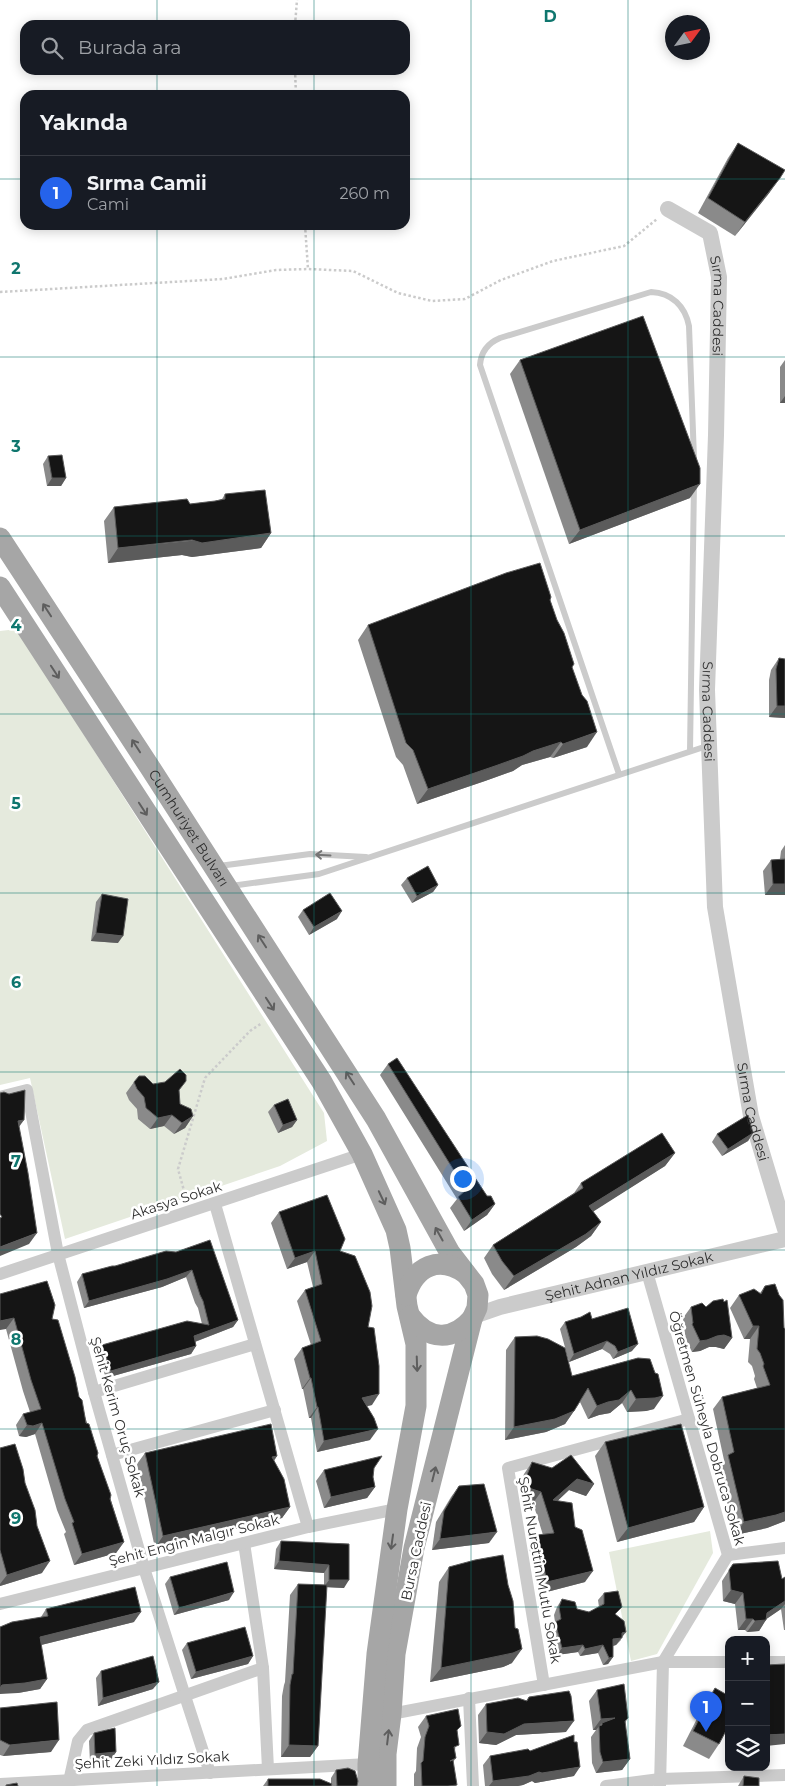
<!DOCTYPE html>
<html lang="tr">
<meta charset="utf-8">
<style>
body{margin:0;font-family:Montserrat,sans-serif;background:#20242c;color:#f1f3f6}
.controls{position:absolute;right:15px;bottom:15px;display:grid;overflow:hidden;border-radius:10px;box-shadow:0 2px 12px #0003}
.controls button{width:45px;height:45px;display:grid;place-items:center;padding:0;border:0;border-bottom:1px solid #363941;background:#171b24;color:#f1f3f6;font:25px sans-serif}
.compass{position:absolute;left:665px;top:15px;width:45px;height:45px;border-radius:50%;background:#171b24;box-shadow:0 2px 12px #0003;rotate:57deg}
.you{position:absolute;left:462px;top:1178px;width:18px;height:18px;margin:-12px;border:4px solid #fff;border-radius:50%;background:#1a73e8;box-shadow:0 0 0 8px #1a73e833}
.badge{display:grid;place-items:center;width:32px;height:32px;border-radius:50%;background:#2563eb;color:#fff;font-size:16px;font-weight:700}
.pin{position:absolute;translate:-50% -41px;filter:drop-shadow(0 1px 2px #0008)}
.pin::after{content:'';position:absolute;top:26px;width:18px;height:15px;background:inherit;clip-path:polygon(0 0,100% 0,50% 100%)}
.list{margin:0;padding:0;list-style:none}
h2{display:flex;justify-content:space-between;align-items:center;height:65px;margin:0;padding:0 20px;font-size:21px}
h2 small{font-size:16px;font-weight:400;color:#9ea1a6}
.list li{display:grid;grid-template-columns:32px 1fr auto;gap:15px;align-items:center;box-sizing:border-box;height:75px;padding:0 20px;border-top:1px solid #363941}
.list b{display:block;font-size:19px;white-space:nowrap}
.list p{margin:0;font-size:16px;white-space:nowrap;color:#9ea1a6}
.list em{font-size:16px;font-style:normal;color:#9ea1a6}
.icon{flex:none;width:28px;height:28px;fill:none;stroke:currentColor;stroke-width:2;stroke-linecap:round;stroke-linejoin:round}
.map{position:relative;flex:none;width:785px;height:1786px;overflow:hidden}
.search{position:absolute;background:#171b24;box-shadow:0 2px 12px #0003;left:20px;top:20px;width:390px;height:55px;display:flex;align-items:center;gap:12px;box-sizing:border-box;padding:0 18px;border-radius:15px;color:#9ea1a6;font-size:19px}
.panel{position:absolute;background:#171b24;box-shadow:0 2px 12px #0003;left:20px;top:90px;width:390px;height:140px;border-radius:15px}
.map>svg:first-child{display:block}
.green{fill:#e5eadd}
.lines{fill:none;stroke-linecap:round;stroke-linejoin:round}
.path{stroke:#cbcbcb;stroke-width:2.5;stroke-dasharray:2.5 2.5;stroke-linecap:butt}
.service{stroke:#cbcbcb;stroke-width:6}
.minor{stroke:#cbcbcb;stroke-width:12}
.tertiary{stroke:#cbcbcb;stroke-width:16}
.primary{stroke:#a6a6a6;stroke-width:21}
.wall{fill:#8a8a8a}
.shaded-wall{fill:#5b5b5b}
.building{fill:#151515;stroke:#5b5b5b}
.oneway{stroke:#5e5e5e}
.oneway2{stroke:#757575}
.grid{fill:none;stroke:#0f766e;stroke-width:1;stroke-opacity:0.55}
.labels{text-anchor:middle;stroke-width:5;stroke-linejoin:round;paint-order:stroke}
.street-label{font-size:14px;fill:#2e2e2e;stroke:#fff}
.grid-label{font-size:16px;text-anchor:middle;font-weight:bold;fill:#0f766e;stroke:#fff;stroke-width:5;stroke-linejoin:round;paint-order:stroke}
</style>
<div class="map">
<svg width="785" height="1786" viewBox="0 0 785 1786">
<rect width="100%" height="100%" fill="#fff"/>
<g class="green">
<polygon points="17,629 324,1113 327,1141 280,1166 65,1239 30,1078 0,1085 0,631"/>
<polygon points="710,1531 713,1553 657,1654 631,1661 609,1552"/>
</g>
<g class="lines">
<g class="path">
<polyline points="295,25 297,0"/>
<polyline points="295,70 296,95"/>
<polyline points="305,225 308,269"/>
<polyline points="0,292 223,279 276,270 308,269 353,271 398,293 432,301 465,299 501,280 553,261 624,246 657,219"/>
<polyline points="186,1198 178,1169 205,1078 250,1031 262,1023"/>
</g>
<g class="service">
<polyline points="690,751 694,483"/>
<path d="M619,774L480,365C481,352 488,343 500,338L651,292C672,293 685,306 689,326L694,458"/>
<polyline points="219,866 310,854 366,857"/>
<polyline points="231,886 319,874 707,746"/>
</g>
<g class="minor">
<polyline points="0,1097 27,1090 58,1254 94,1392 144,1568 185,1696 210,1773"/>
<polyline points="215,1204 308,1527"/>
<polyline points="647,1272 728,1555 663,1662 660,1786"/>
<polyline points="0,1274 362,1154"/>
<polyline points="94,1392 255,1344"/>
<polyline points="112,1455 275,1410"/>
<polyline points="244,1543 263,1668 268,1769"/>
<polyline points="728,1555 785,1548"/>
<polyline points="0,1604 308,1527 397,1509"/>
<polyline points="766,1662 785,1662"/>
<polyline points="544,1685 508,1468 689,1419"/>
<polyline points="469,1698 473,1786"/>
<polyline points="391,1714 663,1662 729,1662"/>
<polyline points="0,1784 368,1764"/>
<polyline points="68,1786 78,1741 87,1730 263,1668"/>
<polyline points="606,1786 660,1779 785,1775"/>
</g>
<g class="tertiary">
<path id="s1" d="M668,209L710,233L719,277L716,435L707,690L715,907L751,1116L785,1229"/>
<path id="s2" d="M474,1316L500,1307L785,1239"/>
</g>
<g class="primary">
<path id="s3" d="M0,538L151,769L376,1119L450,1253L474,1284L478,1295L477,1308L472,1319L414,1548L395,1654L391,1714L386,1754V1786"/>
<polyline points="0,587 322,1082 362,1154 396,1230 400,1248 407,1306 416,1344 416,1406 397,1509 377,1654 368,1764 368,1786"/>
<path d="M406,1295C415,1266 439,1255 465,1273"/>
<path d="M410,1316C428,1340 452,1342 472,1319"/>
</g>
</g>
<g class="wall">
<polygon points="738,143 770,192 735,236 698,213 728,158"/>
<polygon points="520,360 690,498 569,544 510,374"/>
<polygon points="785,360 785,403 780,403 780,367"/>
<polygon points="48,456 66,478 61,486 47,486 43,464"/>
<polygon points="225,494 271,533 261,548 192,557 182,555 108,563 104,521 114,507 190,504 215,501 222,499"/>
<polygon points="550,600 572,667 587,747 553,758 550,757 522,765 513,771 485,781 417,804 403,765 396,757 358,640 368,625"/>
<polygon points="779,658 785,718 769,717 769,680 771,670"/>
<polygon points="785,845 785,895 765,895 763,871 771,860 780,859 781,851"/>
<polygon points="407,878 438,885 433,892 412,903 401,885"/>
<polygon points="102,894 118,943 91,941 96,902"/>
<polygon points="303,910 337,919 309,935 298,917"/>
<polygon points="388,1064 487,1196 495,1204 487,1215 464,1231 450,1208 457,1199 380,1075"/>
<polygon points="134,1082 153,1084 179,1091 180,1104 193,1116 185,1128 174,1134 164,1126 150,1129 138,1119 137,1109 129,1100 126,1093"/>
<polygon points="274,1105 297,1120 292,1127 278,1133 268,1112"/>
<polygon points="753,1133 748,1141 722,1156 712,1142 717,1134"/>
<polygon points="675,1153 665,1166 593,1211 601,1222 591,1236 576,1247 504,1290 492,1274 484,1258 493,1245 574,1193 581,1183"/>
<polygon points="279,1212 340,1251 368,1327 372,1405 367,1406 370,1440 317,1452 311,1418 309,1418 303,1389 302,1389 294,1359 302,1348 311,1345 297,1301 305,1290 313,1287 307,1262 287,1269 271,1223"/>
<polygon points="176,1252 238,1320 233,1327 195,1342 196,1346 191,1354 106,1378 97,1353 102,1345 202,1324 198,1308 195,1303 186,1277 162,1287 84,1308 77,1282 82,1274"/>
<polygon points="765,1286 785,1329 785,1521 767,1528 735,1535 719,1468 724,1460 713,1409 722,1397 757,1388 754,1379 755,1376 752,1366 748,1362 750,1339 744,1339 730,1308 739,1295 760,1293"/>
<polygon points="0,1294 52,1319 79,1397 124,1542 116,1553 74,1565 64,1534 66,1532 57,1510 35,1434 26,1437 19,1436 16,1425 23,1414 30,1412 23,1391 6,1329"/>
<polygon points="691,1307 732,1338 724,1349 716,1347 709,1347 700,1351 692,1352 684,1335 685,1334 683,1318"/>
<polygon points="592,1319 632,1351 613,1359 610,1354 602,1349 569,1362 560,1329 565,1322"/>
<polygon points="515,1337 572,1376 638,1358 654,1409 646,1411 627,1412 622,1403 610,1413 599,1415 588,1419 580,1402 565,1424 546,1432 505,1440 506,1350"/>
<polygon points="605,1442 704,1507 694,1522 617,1542 595,1456"/>
<polygon points="0,1448 25,1483 42,1573 0,1586"/>
<polygon points="145,1453 277,1456 274,1461 290,1507 282,1518 155,1548 137,1464"/>
<polygon points="532,1462 594,1484 586,1496 569,1490 557,1501 575,1527 585,1582 539,1594 529,1547 537,1535 543,1535 533,1503 521,1499 519,1487 524,1474"/>
<polygon points="374,1468 373,1477 375,1487 367,1498 324,1508 316,1481 324,1470"/>
<polygon points="459,1486 489,1543 432,1550 436,1522 451,1497"/>
<polygon points="281,1541 349,1544 344,1588 326,1587 318,1746 310,1757 281,1757 282,1696 284,1685 285,1682 290,1595 298,1584 324,1585 324,1573 274,1569 276,1549"/>
<polygon points="733,1564 782,1579 785,1577 785,1630 784,1630 781,1609 766,1619 759,1631 747,1632 745,1630 738,1630 735,1604 723,1601 722,1581"/>
<polygon points="449,1567 515,1628 512,1663 503,1667 430,1682 439,1582"/>
<polygon points="170,1577 229,1600 174,1615 165,1584"/>
<polygon points="604,1593 616,1615 621,1640 616,1645 613,1646 613,1657 608,1664 603,1665 598,1653 580,1656 578,1652 557,1655 549,1630 555,1622 554,1615 557,1607 562,1599 577,1609 589,1612 599,1607 598,1600"/>
<polygon points="46,1609 134,1622 41,1645 47,1679 40,1689 18,1693 41,1617"/>
<polygon points="187,1643 253,1656 248,1664 191,1679 182,1650"/>
<polygon points="101,1671 153,1689 98,1706 96,1678"/>
<polygon points="715,1688 719,1744 709,1759 683,1746 705,1703"/>
<polygon points="597,1690 628,1718 625,1723 630,1759 622,1770 596,1773 592,1763 591,1737 596,1730 593,1730 589,1701"/>
<polygon points="529,1697 566,1732 516,1735 496,1745 479,1743 478,1715 486,1704 526,1701"/>
<polygon points="0,1708 51,1752 3,1756 0,1755"/>
<polygon points="426,1716 457,1731 455,1751 456,1758 453,1762 456,1786 414,1786 414,1774 416,1771 417,1748 421,1737 418,1727"/>
<polygon points="94,1733 116,1752 111,1760 90,1762 89,1741"/>
<polygon points="530,1751 574,1776 535,1783 532,1781 523,1785 518,1786 485,1786 483,1765 490,1756"/>
<polygon points="336,1770 357,1786 263,1786 268,1779 331,1784 331,1778"/>
<polygon points="744,1776 759,1786 738,1786"/>
</g>
<g class="shaded-wall">
<polygon points="780,178 770,192 735,236 745,222"/>
<polygon points="785,396 785,403 780,403"/>
<polygon points="52,478 66,478 61,486 47,486"/>
<polygon points="700,484 690,498 569,544 580,530"/>
<polygon points="271,533 261,548 192,557 182,555 108,563 118,548"/>
<polygon points="777,706 785,706 785,718 769,717"/>
<polygon points="597,732 587,747 553,758 563,744"/>
<polygon points="561,742 550,757 522,765 513,771 485,781 417,804 428,789 533,751"/>
<polygon points="773,884 785,884 785,895 765,895"/>
<polygon points="438,885 433,892 412,903 417,896"/>
<polygon points="342,911 337,919 309,935 314,927"/>
<polygon points="96,933 123,936 118,943 91,941"/>
<polygon points="172,1115 164,1126 150,1129 158,1118"/>
<polygon points="193,1116 185,1128 174,1134 182,1123"/>
<polygon points="24,1120 16,1131 18,1121"/>
<polygon points="297,1120 292,1127 278,1133 283,1125"/>
<polygon points="753,1133 748,1141 722,1156 728,1149"/>
<polygon points="675,1153 665,1166 580,1220 589,1206"/>
<polygon points="495,1204 487,1215 464,1231 472,1220"/>
<polygon points="601,1222 591,1236 576,1247 504,1290 514,1276"/>
<polygon points="37,1233 29,1244 0,1256 0,1247"/>
<polygon points="315,1251 307,1262 287,1269 295,1258"/>
<polygon points="192,1270 186,1277 162,1287 84,1308 89,1301"/>
<polygon points="14,1318 6,1329 0,1330 0,1321"/>
<polygon points="238,1320 233,1327 189,1344 194,1336"/>
<polygon points="753,1326 759,1326 750,1339 744,1339"/>
<polygon points="724,1335 732,1338 724,1349 716,1347 709,1347 700,1351 692,1352 700,1341 717,1336"/>
<polygon points="607,1341 602,1349 569,1362 574,1354"/>
<polygon points="638,1344 632,1351 613,1359 618,1352"/>
<polygon points="196,1346 191,1354 106,1378 111,1371"/>
<polygon points="310,1378 311,1378 303,1389 302,1389"/>
<polygon points="631,1390 622,1403 610,1413 599,1415 588,1419 597,1406"/>
<polygon points="379,1394 372,1405 354,1409 362,1398"/>
<polygon points="663,1396 654,1409 646,1411 627,1412 636,1399"/>
<polygon points="317,1407 318,1407 311,1418 309,1418"/>
<polygon points="574,1411 565,1424 546,1432 505,1440 514,1427"/>
<polygon points="42,1423 35,1434 26,1437 19,1436 27,1425"/>
<polygon points="378,1429 370,1440 317,1452 324,1441"/>
<polygon points="277,1456 269,1467 272,1457"/>
<polygon points="577,1479 594,1484 586,1496 569,1490 546,1512 553,1500"/>
<polygon points="375,1487 367,1498 324,1508 331,1497"/>
<polygon points="529,1488 541,1492 533,1503 521,1499"/>
<polygon points="290,1507 282,1518 155,1548 163,1536"/>
<polygon points="704,1507 694,1522 617,1542 628,1528"/>
<polygon points="785,1512 785,1521 767,1528 735,1535 744,1522"/>
<polygon points="497,1532 489,1543 432,1550 440,1539"/>
<polygon points="124,1542 116,1553 74,1565 82,1554"/>
<polygon points="50,1561 42,1573 0,1586 0,1584 7,1575"/>
<polygon points="279,1561 329,1565 324,1573 274,1569"/>
<polygon points="593,1571 585,1582 539,1594 547,1582"/>
<polygon points="329,1580 349,1580 344,1588 324,1587"/>
<polygon points="731,1590 743,1593 735,1604 723,1601"/>
<polygon points="234,1592 229,1600 174,1615 179,1608"/>
<polygon points="785,1601 785,1604 781,1609 765,1620 766,1620 759,1631 747,1632 755,1621"/>
<polygon points="141,1612 134,1622 33,1647 40,1637"/>
<polygon points="746,1619 753,1619 745,1630 738,1630"/>
<polygon points="626,1632 616,1645 608,1647 613,1639 622,1633"/>
<polygon points="583,1645 578,1652 557,1655 562,1648"/>
<polygon points="603,1645 598,1653 580,1656 585,1649"/>
<polygon points="522,1649 512,1663 503,1667 430,1682 441,1668"/>
<polygon points="253,1656 248,1664 191,1679 196,1672"/>
<polygon points="613,1657 608,1664 603,1665 609,1658"/>
<polygon points="47,1679 40,1689 18,1693 0,1694 0,1688 2,1685"/>
<polygon points="159,1682 153,1689 98,1706 103,1698"/>
<polygon points="615,1718 602,1725 602,1723 596,1730 593,1730 601,1719"/>
<polygon points="574,1721 566,1732 516,1735 496,1745 479,1743 487,1732 524,1724"/>
<polygon points="785,1734 785,1744 766,1746 766,1735"/>
<polygon points="59,1740 51,1752 3,1756 10,1745"/>
<polygon points="289,1745 318,1746 310,1757 281,1757"/>
<polygon points="116,1752 111,1760 90,1762 95,1754"/>
<polygon points="630,1759 622,1770 596,1773 603,1762"/>
<polygon points="580,1767 574,1776 535,1783 532,1781 523,1785 518,1786 489,1786 493,1781 539,1772"/>
</g>
<g class="building">
<polygon points="738,143 785,170 780,178 745,222 708,198"/>
<polygon points="643,316 700,468 700,484 580,530 520,360"/>
<polygon points="62,455 66,478 52,478 48,456"/>
<polygon points="265,490 271,533 202,543 192,540 118,548 114,507 187,499 190,504 215,501 225,499 225,494"/>
<polygon points="540,563 551,597 550,600 557,620 564,633 574,664 572,667 582,695 587,701 597,732 563,744 561,742 533,751 523,756 495,766 428,789 413,750 406,743 368,625 506,573"/>
<polygon points="779,658 785,659 785,706 777,706 776,669"/>
<polygon points="785,859 785,884 773,884 771,860"/>
<polygon points="428,866 438,885 417,896 407,878"/>
<polygon points="330,893 342,911 314,927 303,910"/>
<polygon points="102,894 128,899 123,936 96,933"/>
<polygon points="397,1058 487,1196 491,1196 495,1204 472,1220 458,1197 466,1190 388,1064"/>
<polygon points="180,1069 186,1075 186,1081 179,1090 180,1104 191,1109 193,1116 182,1123 172,1115 158,1118 146,1108 144,1097 137,1089 134,1082 139,1076 145,1076 153,1084 165,1082"/>
<polygon points="25,1090 24,1120 18,1121 28,1173 37,1233 0,1247 0,1218 2,1217 0,1214 0,1093 4,1092 9,1094"/>
<polygon points="288,1099 297,1120 283,1125 274,1105"/>
<polygon points="748,1115 753,1133 728,1149 717,1134"/>
<polygon points="662,1133 675,1153 589,1206 601,1222 586,1234 514,1276 502,1261 493,1245 583,1188 581,1183"/>
<polygon points="327,1195 345,1239 340,1251 355,1256 370,1292 372,1306 368,1327 374,1328 379,1366 379,1394 362,1398 374,1418 378,1429 324,1441 318,1407 317,1407 311,1378 310,1378 302,1348 321,1341 305,1290 322,1284 315,1251 295,1258 279,1212"/>
<polygon points="210,1240 238,1320 194,1336 196,1346 111,1371 102,1345 187,1321 209,1325 203,1301 200,1295 192,1270 167,1279 89,1301 82,1274 112,1266 115,1266 166,1251 176,1252"/>
<polygon points="47,1281 55,1305 52,1319 58,1320 75,1377 79,1397 82,1400 86,1423 89,1424 98,1453 97,1456 111,1495 110,1499 124,1542 82,1554 72,1523 74,1522 65,1499 42,1423 33,1426 27,1425 23,1414 41,1409 31,1380 14,1318 0,1321 0,1294"/>
<polygon points="775,1284 779,1295 783,1300 784,1328 785,1329 785,1512 776,1515 744,1522 728,1455 734,1452 722,1397 770,1385 763,1366 764,1364 760,1353 757,1349 759,1326 753,1326 739,1295 754,1289 761,1294 765,1286"/>
<polygon points="723,1299 724,1302 727,1300 732,1338 724,1335 717,1336 707,1340 700,1341 692,1324 693,1323 691,1307 702,1303 706,1307 713,1301"/>
<polygon points="628,1308 638,1344 618,1352 615,1346 607,1341 574,1354 565,1322 581,1317 590,1312 592,1319"/>
<polygon points="537,1336 548,1339 565,1348 572,1376 638,1358 650,1359 655,1373 658,1374 663,1396 655,1398 636,1399 631,1390 619,1400 608,1402 597,1406 588,1388 574,1411 555,1419 514,1427 515,1337"/>
<polygon points="271,1424 277,1456 272,1457 284,1479 290,1507 163,1536 145,1453"/>
<polygon points="681,1424 704,1507 628,1528 605,1442"/>
<polygon points="15,1444 23,1469 25,1483 35,1510 37,1526 50,1561 7,1575 0,1550 0,1448"/>
<polygon points="571,1455 594,1484 577,1479 553,1500 572,1503 575,1527 582,1530 593,1571 547,1582 537,1535 554,1533 541,1492 529,1488 527,1475 532,1462 552,1468"/>
<polygon points="382,1456 374,1468 373,1477 375,1487 331,1497 324,1470"/>
<polygon points="484,1484 497,1532 440,1539 444,1511 459,1486"/>
<polygon points="281,1541 349,1544 349,1580 329,1580 329,1565 279,1561"/>
<polygon points="503,1555 508,1585 513,1601 515,1628 518,1629 522,1649 513,1653 441,1668 449,1567 475,1560"/>
<polygon points="778,1561 782,1579 785,1577 785,1601 767,1613 766,1620 755,1621 753,1619 746,1619 743,1593 731,1590 729,1570 733,1564"/>
<polygon points="227,1562 234,1592 179,1608 170,1577"/>
<polygon points="298,1584 327,1585 318,1746 289,1745 290,1685 292,1674 293,1674"/>
<polygon points="135,1587 141,1612 40,1637 47,1679 25,1683 2,1685 0,1688 0,1627 12,1622 48,1616 46,1609"/>
<polygon points="618,1591 622,1607 615,1614 624,1621 626,1632 622,1633 622,1638 613,1639 613,1657 609,1658 603,1645 585,1649 583,1645 562,1648 555,1622 561,1619 559,1607 562,1599 575,1602 577,1609 589,1612 604,1604 604,1593"/>
<polygon points="245,1627 253,1656 196,1672 187,1643"/>
<polygon points="153,1656 159,1682 103,1698 101,1671"/>
<polygon points="785,1664 785,1734 766,1735 766,1665"/>
<polygon points="624,1684 628,1718 625,1721 630,1759 603,1762 600,1752 599,1726 602,1725 602,1723 615,1718 601,1719 597,1690"/>
<polygon points="715,1688 729,1696 729,1725 719,1744 693,1731"/>
<polygon points="569,1691 571,1696 574,1721 524,1724 504,1734 487,1732 486,1704 518,1698 527,1701 529,1697"/>
<polygon points="57,1702 59,1740 10,1745 0,1740 0,1708"/>
<polygon points="458,1709 461,1726 457,1730 459,1745 454,1747 456,1758 450,1761 453,1760 457,1785 448,1786 422,1786 421,1763 423,1761 425,1737 429,1726 426,1716"/>
<polygon points="115,1728 116,1752 95,1754 94,1733"/>
<polygon points="574,1735 574,1742 577,1742 580,1767 542,1773 539,1772 529,1776 493,1781 490,1756 528,1749 530,1751"/>
<polygon points="348,1768 355,1771 358,1781 357,1786 337,1786 336,1770"/>
<polygon points="744,1776 759,1778 759,1786 743,1786"/>
<polygon points="268,1779 320,1779 332,1784 331,1786 268,1786"/>
<polygon points="17,1783 18,1786 6,1786 6,1785"/>
</g>
<defs><path id="oneway-shaft" d="M-6 0H5M1.5-3L5.5 0L1.5 3" fill="none" stroke-width="1.6" stroke-linecap="round" stroke-linejoin="round" transform="scale(1.25)"/></defs>
<g class="oneway">
<use href="#oneway-shaft" transform="translate(47 610) rotate(-123)"/>
<use href="#oneway-shaft" transform="translate(55 672) rotate(57)"/>
<use href="#oneway-shaft" transform="translate(136 746) rotate(-123)"/>
<use href="#oneway-shaft" transform="translate(143 809) rotate(57)"/>
<use href="#oneway-shaft" transform="translate(262 941) rotate(-123)"/>
<use href="#oneway-shaft" transform="translate(270 1004) rotate(57)"/>
<use href="#oneway-shaft" transform="translate(350 1078) rotate(-123)"/>
<use href="#oneway-shaft" transform="translate(382 1198) rotate(65)"/>
<use href="#oneway-shaft" transform="translate(439 1234) rotate(-119)"/>
<use href="#oneway-shaft" transform="translate(417 1364) rotate(88)"/>
<use href="#oneway-shaft" transform="translate(434 1474) rotate(-76)"/>
<use href="#oneway-shaft" transform="translate(392 1542) rotate(98)"/>
<use href="#oneway-shaft" transform="translate(388 1737) rotate(-83)"/>
</g>
<use class="oneway2" href="#oneway-shaft" transform="translate(323 855) rotate(-177)"/>
<path class="grid" d="M157,0V25M314,0V25M471,0V1786M628,0V1786M157,70V95M314,70V95M0,179H25M405,179H785M157,225V1786M314,225V1786M0,357H785M0,536H785M0,714H785M0,893H785M0,1072H785M0,1250H785M0,1429H785M0,1607H785"/>
<g class="labels">
<g class="street-label">
<text dy="5" stroke="none"><textPath href="#s1" startOffset="122">Sırma Caddesi</textPath></text>
<text dy="5" stroke="none"><textPath href="#s1" startOffset="528">Sırma Caddesi</textPath></text>
<text dy="5" stroke="none"><textPath href="#s3" startOffset="346">Cumhuriyet Bulvarı</textPath></text>
<text dy="5" stroke="none"><textPath href="#s1" startOffset="932">Sırma Caddesi</textPath></text>
<text transform="translate(176 1200) rotate(-18)" y="5">Akasya Sokak</text>
<text dy="5" stroke="none"><textPath href="#s2" startOffset="160">Şehit Adnan Yıldız Sokak</textPath></text>
<text transform="translate(118 1417) rotate(74)" y="5">Şehit Kerim Oruç Sokak</text>
<text transform="translate(707 1428) rotate(74)" y="5">Öğretmen Süheyla Dobruca Sokak</text>
<text transform="translate(194 1540) rotate(-14)" y="5">Şehit Engin Malgır Sokak</text>
<text transform="translate(416 1551) rotate(-78)" y="5">Bursa Caddesi</text>
<text transform="translate(540 1570) rotate(80)" y="5">Şehit Nurettin Mutlu Sokak</text>
<text transform="translate(152 1760) rotate(-3)" y="5">Şehit Zeki Yıldız Sokak</text>
</g>
</g>
<g class="grid-label">
<text x="550" y="22">D</text>
<text x="16" y="274">2</text>
<text x="16" y="452">3</text>
<text x="16" y="631">4</text>
<text x="16" y="809">5</text>
<text x="16" y="988">6</text>
<text x="16" y="1167">7</text>
<text x="16" y="1345">8</text>
<text x="16" y="1524">9</text>
</g>
</svg>
<div class="controls">
<button>+</button>
<button>−</button>
<button><svg class="icon" aria-label="layers" viewBox="0 0 24 24"><path d="M12 4l9 5-9 5-9-5zM3 14l9 5 9-5"/></svg></button>
</div>
<svg class="compass" viewBox="-18 -18 36 36"><path d="M0-13l5 13h-10z" fill="#e53935"/><path d="M0 13l5-13h-10z" fill="#9ea1a6"/></svg>
<div class="you"></div>
<div class="pin badge" style="left:706px;top:1732px">1</div>
<div class="search"><svg class="icon" aria-label="search" viewBox="0 0 24 24"><circle cx="10" cy="10" r="6"/><path d="M15 15l6 6"/></svg>Burada ara</div>
<section class="panel">
<h2>Yakında<small></small></h2>
<ul class="list">
<li><span class="badge">1</span><div><b>Sırma Camii</b><p>Cami</p></div><em>260 m</em></li>
</ul>
</section>
</div>
